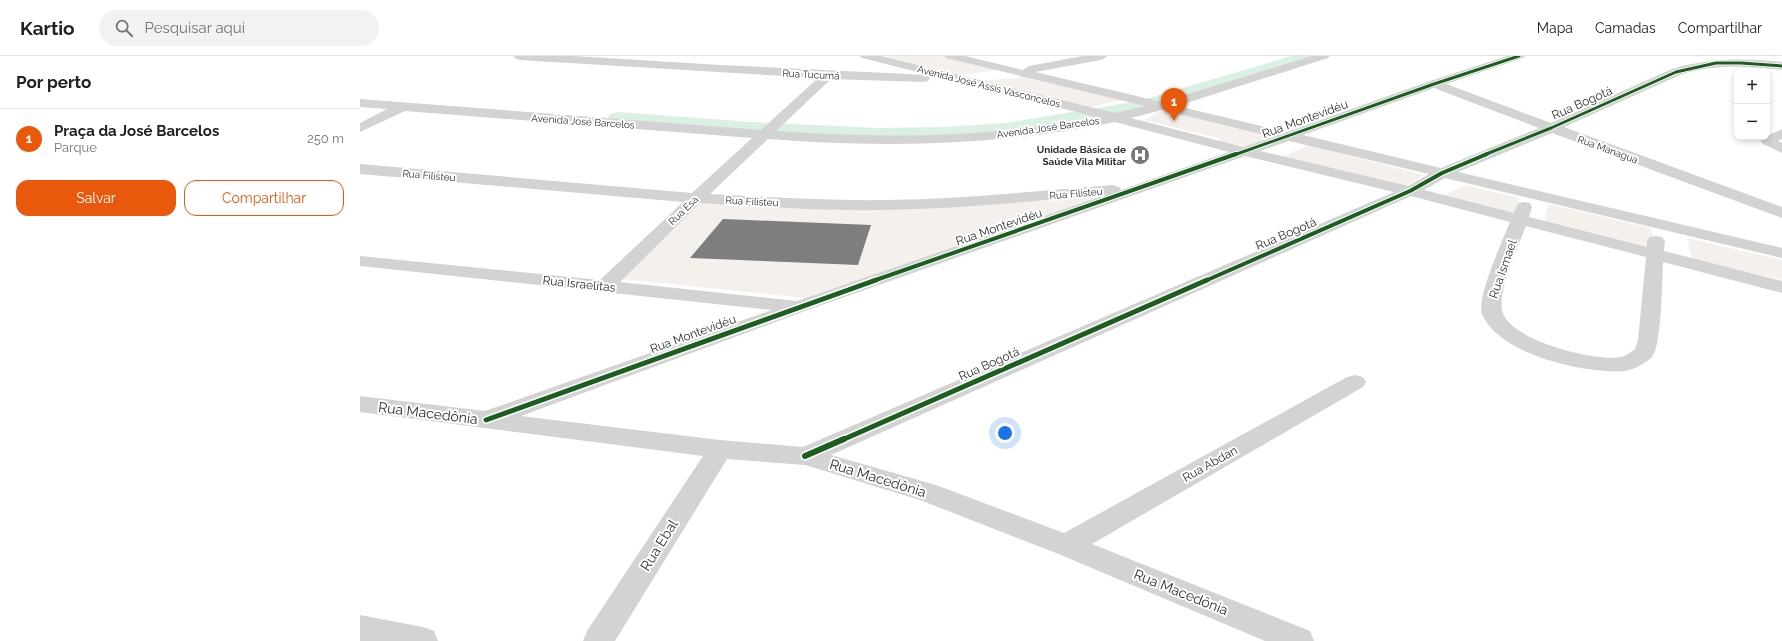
<!DOCTYPE html>
<html lang="pt">
<meta charset="utf-8">
<style>
body{margin:0;font-family:Raleway,sans-serif;background:#f2f2f2;color:#202124}
.controls{position:absolute;right:12px;top:12px;display:grid;overflow:hidden;border-radius:8px;box-shadow:0 2px 6px #0003}
.controls button{width:36px;height:36px;display:grid;place-items:center;padding:0;border:0;border-bottom:1px solid #e0e0e0;background:#fff;color:#202124;font:20px sans-serif}
.you{position:absolute;left:645px;top:377px;width:14px;height:14px;margin:-10px;border:3px solid #fff;border-radius:50%;background:#1a73e8;box-shadow:0 0 0 6px #1a73e833}
.badge{display:grid;place-items:center;width:26px;height:26px;border-radius:50%;background:#ea580c;color:#fff;font-size:13px;font-weight:700}
.pin{position:absolute;translate:-50% -33px;filter:drop-shadow(0 1px 2px #0008)}
.pin::after{content:'';position:absolute;top:21px;width:14px;height:12px;background:inherit;clip-path:polygon(0 0,100% 0,50% 100%)}
.list{margin:0;padding:0;list-style:none}
h2{display:flex;justify-content:space-between;align-items:center;height:52px;margin:0;padding:0 16px;font-size:17px}
h2 small{font-size:13px;font-weight:400;color:#757577}
.list li{display:grid;grid-template-columns:26px 1fr auto;gap:12px;align-items:center;box-sizing:border-box;height:60px;padding:0 16px;border-top:1px solid #e0e0e0}
.list b{display:block;font-size:15px;white-space:nowrap}
.list p{margin:0;font-size:13px;white-space:nowrap;color:#757577}
.list em{font-size:13px;font-style:normal;color:#757577}
.actions{display:flex;gap:8px;padding:12px 16px}
.actions a{flex:1;padding:9px 0;border:1px solid #ea580c;border-radius:12px;text-align:center;font-size:14px;color:#ea580c}
.actions .main{background:#ea580c;color:#fff}
.icon{flex:none;width:22px;height:22px;fill:none;stroke:currentColor;stroke-width:2;stroke-linecap:round;stroke-linejoin:round}
.map{position:relative;flex:none;width:1422px;height:585px;overflow:hidden}
header{display:flex;align-items:center;gap:24px;box-sizing:border-box;height:56px;padding:0 20px;background:#fff;border-bottom:1px solid #e0e0e0}
header strong{font-size:19px}
nav{display:flex;gap:22px;margin-inline-start:auto;font-size:14px}
.search{width:280px;height:36px;background:#f2f2f2;display:flex;align-items:center;gap:10px;box-sizing:border-box;padding:0 14px;border-radius:22px;color:#757577;font-size:15px}
main{display:flex}
aside{flex:1;background:#fff}
.map>svg:first-child{display:block}
.green{fill:#f4f0ec}
.lines{fill:none;stroke-linecap:round;stroke-linejoin:round}
.river{fill:#daf0e3;fill-rule:evenodd}
.building{fill:#7e7e7e}
.minor{fill:#d3d3d3;fill-rule:evenodd}
.cycleway-far3-casing{stroke:#fff;stroke-width:4.5}
.cycleway-far2-casing{stroke:#fff;stroke-width:6}
.cycleway-far1-casing{stroke:#fff;stroke-width:8}
.cycleway-casing{stroke:#fff;stroke-width:9}
.cycleway-far3{stroke:#1b5e20;stroke-width:3}
.cycleway-far2{stroke:#1b5e20;stroke-width:4}
.cycleway-far1{stroke:#1b5e20;stroke-width:5}
.cycleway{stroke:#1b5e20;stroke-width:6}
.labels{text-anchor:middle;stroke-width:4;stroke-linejoin:round;paint-order:stroke}
.far-street-label{font-size:10px;fill:#2e2e2e;stroke:#fff}
.far-poi-label{font-size:10px;font-weight:bold;fill:#2e2e2e;stroke:#fff;text-anchor:end}
.street-label{font-size:12px;fill:#2e2e2e;stroke:#fff}
.near-street-label{font-size:14px;fill:#2e2e2e;stroke:#fff}
</style>
<header>
<strong>Kartio</strong>
<div class="search"><svg class="icon" aria-label="search" viewBox="0 0 24 24"><circle cx="10" cy="10" r="6"/><path d="M15 15l6 6"/></svg>Pesquisar aqui</div>
<nav><a>Mapa</a><a>Camadas</a><a>Compartilhar</a></nav>
</header>
<main>
<aside>
<h2>Por perto<small></small></h2>
<ul class="list">
<li><span class="badge">1</span><div><b>Praça da José Barcelos</b><p>Parque</p></div><em>250 m</em></li>
</ul>
<div class="actions"><a class="main">Salvar</a><a>Compartilhar</a></div>
</aside>
<div class="map">
<svg width="1422" height="585" viewBox="0 0 1422 585">
<rect width="100%" height="100%" fill="#fff"/>
<g class="green">
<polygon points="523,0 579,0 637,14 601,19"/>
<polygon points="663,21 762,44 726,52 621,25"/>
<polygon points="805,53 896,77 917,80 886,90 855,86 861,83 784,64"/>
<polygon points="948,89 1064,119 1044,131 922,101"/>
<polygon points="1105,129 1159,142 1155,158 1083,140"/>
<polygon points="745,140 445,242 263,223 341,146 598,150"/>
<polygon points="1189,148 1290,172 1293,179 1292,192 1184,166"/>
<polygon points="1327,182 1422,204 1422,224 1332,203"/>
</g>
<g class="lines">
<polygon class="river" points="931,0 960,0 958,4 782,57 646,81 584,85 518,86 391,80 258,70 250,68 247,63 250,58 258,56 391,66 518,72 584,71 646,67 779,45"/>
</g>
<polygon class="building" points="363,163 511,169 498,209 330,202"/>
<g class="lines">
<g class="minor">
<path d="M153,0H214L361,9L568,19L570,22L568,25L564,26L471,23L416,75C503,81 590,82 676,71C696,68 716,64 736,61L502,2L500,0H521L755,57L785,50L586,2L584,0H605L663,14L669,10L723,0H747L745,2L741,4L675,16L802,46L952,0H970L968,2L817,50L927,76L1070,25L1147,0H1165L1163,2L1086,28L1191,67L1312,13C1350,2 1382,2 1422,6V14C1387,10 1354,8 1320,19L1204,71L1422,151V162L1192,77L1098,116L1422,192V202L1085,122L1064,134L1154,157L1158,147L1164,146L1170,147L1172,151L1169,161L1287,191V185L1290,181L1296,180L1302,181L1305,185L1304,195L1422,225V237L1303,206C1302,224 1302,290 1292,301C1286,307 1273,314 1265,315C1225,318 1139,299 1122,258C1116,242 1143,184 1150,166L1051,140L471,399L576,429L704,477L987,321L995,319L1003,321L1006,326L1003,331L732,488L950,575L954,585H905L696,497L560,444L445,409L367,403L255,585H223L227,575L343,400L0,356V340L125,355L412,254L0,210V200L240,224L323,146L0,118V108L332,137L392,82L45,55L0,76V67L27,53L0,51V43L401,74L458,22L159,4L155,2ZM1074,32L1179,72L1081,112L943,79ZM802,54L913,81L883,91L771,62ZM755,66L869,96L761,134L759,131L753,129C677,135 602,143 526,144C467,145 408,141 350,138L408,83C523,92 641,90 755,66ZM929,85L1069,118L1048,130L900,95ZM885,100L1034,136L443,391L360,384L161,360L445,255ZM745,139L437,245L260,226L340,147C402,151 463,155 524,154C598,153 672,145 745,139ZM1166,170L1286,201L1278,284L1275,293C1271,296 1266,300 1261,301C1236,306 1147,284 1142,254C1138,233 1158,191 1166,170Z"/>
<polygon points="1422,73 1422,83 1418,85 1422,87 1422,97 1403,88 1401,85 1403,82"/>
<polygon points="0,559 63,571 74,575 78,585 0,585"/>
</g>
<defs>
<g id="cycleway-far3">
<polyline points="874,99 1074,28 1159,0"/>
<polyline points="1124,99 1191,72 1316,16 1356,7 1381,7 1422,10"/>
</g>
<g id="cycleway-far2">
<polyline points="513,225 876,98"/>
<polyline points="845,225 1050,135 1082,117 1127,98"/>
</g>
<g id="cycleway-far1">
<polyline points="126,364 516,224"/>
<polyline points="482,384 847,224"/>
</g>
<polyline id="cycleway" points="445,400 484,383"/>
</defs>
<use href="#cycleway-far3" class="cycleway-far3-casing"/>
<use href="#cycleway-far2" class="cycleway-far2-casing"/>
<use href="#cycleway-far1" class="cycleway-far1-casing"/>
<use href="#cycleway" class="cycleway-casing"/>
<use href="#cycleway-far3" class="cycleway-far3"/>
<use href="#cycleway-far2" class="cycleway-far2"/>
<use href="#cycleway-far1" class="cycleway-far1"/>
<use href="#cycleway" class="cycleway"/>
</g>
<defs>
<symbol id="hospital-disc" viewBox="-11 -11 22 22"><circle r="9.5" fill="#777" stroke="#fff"/><path d="M-5-5h3v3.5h4V-5h3V5h-3V1.5h-4V5h-3Z" fill="#fff"/></symbol>
</defs>
<g fill-rule="evenodd">
<use href="#hospital-disc" x="769" y="88" width="22" height="22"/>
</g>
<g class="labels">
<g class="far-street-label">
<text transform="translate(451 18) rotate(3)" y="4">Rua Tucumá</text>
<text transform="translate(629 30) rotate(14)" y="4">Avenida José Assis Vasconcelos</text>
<text transform="translate(223 65) rotate(4)" y="4">Avenida José Barcelos</text>
<text transform="translate(688 71) rotate(-8)" y="4">Avenida José Barcelos</text>
<text transform="translate(1248 93) rotate(20)" y="4">Rua Managua</text>
<text transform="translate(69 119) rotate(5)" y="4">Rua Filisteu</text>
<text transform="translate(716 137) rotate(-5)" y="4">Rua Filisteu</text>
<text transform="translate(392 145) rotate(3)" y="4">Rua Filisteu</text>
<text transform="translate(323 154) rotate(-44)" y="4">Rua Esa</text>
</g>
<g class="far-poi-label">
<text x="766" y="97">Unidade Básica de<tspan x="766" dy="12">Saúde Vila Militar</tspan></text>
</g>
<g class="street-label">
<text transform="translate(1222 47) rotate(-24)" y="4">Rua Bogotá</text>
<text transform="translate(945 63) rotate(-20)" y="4">Rua Montevidéu</text>
<text transform="translate(639 171) rotate(-19)" y="4">Rua Montevidéu</text>
<text transform="translate(926 178) rotate(-23)" y="4">Rua Bogotá</text>
<text transform="translate(1143 213) rotate(-71)" y="4">Rua Ismael</text>
<text transform="translate(219 228) rotate(6)" y="4">Rua Israelitas</text>
<text transform="translate(333 278) rotate(-20)" y="4">Rua Montevidéu</text>
<text transform="translate(629 308) rotate(-24)" y="4">Rua Bogotá</text>
<text transform="translate(850 408) rotate(-29)" y="4">Rua Abdan</text>
</g>
<g class="near-street-label">
<text transform="translate(68 357) rotate(7)" y="5">Rua Macedônia</text>
<text transform="translate(518 422) rotate(17)" y="5">Rua Macedônia</text>
<text transform="translate(299 489) rotate(-58)" y="5">Rua Ebal</text>
<text transform="translate(821 536) rotate(22)" y="5">Rua Macedônia</text>
</g>
</g>
</svg>
<div class="controls">
<button>+</button>
<button>−</button>
</div>
<div class="you"></div>
<div class="pin badge" style="left:814px;top:65px">1</div>
</div>
</main>
